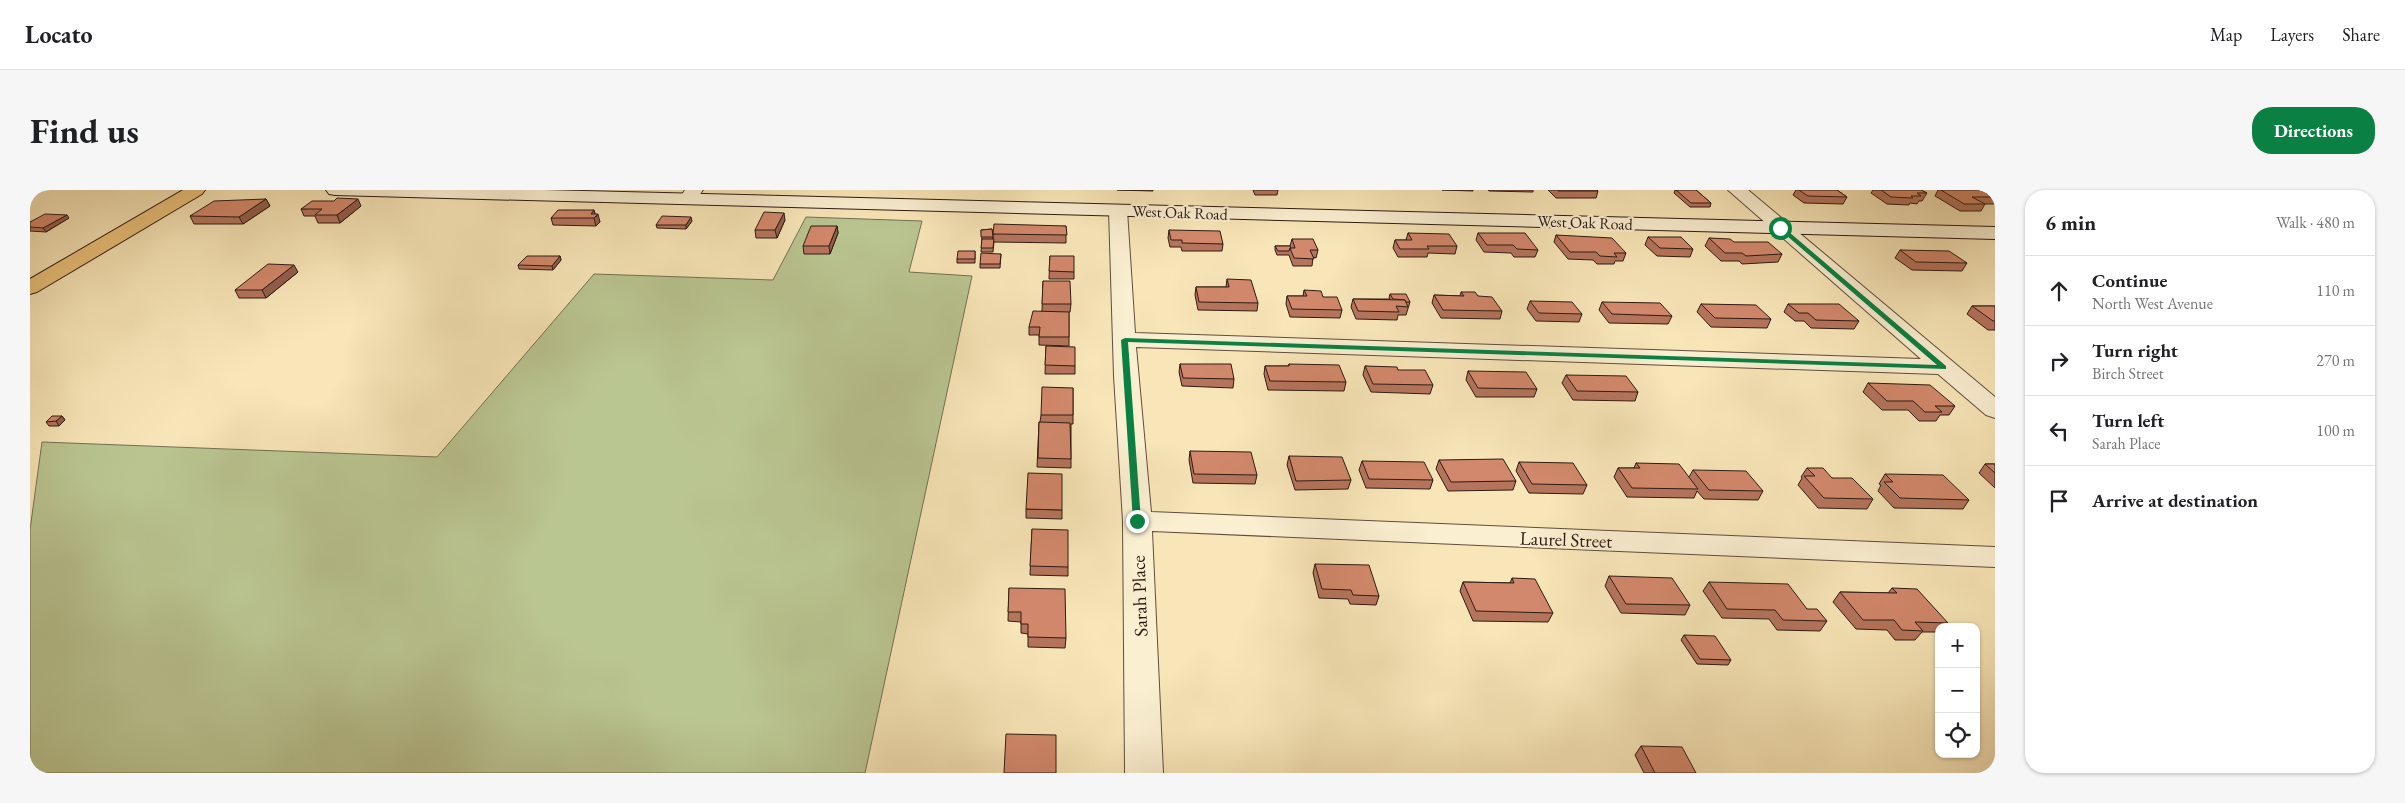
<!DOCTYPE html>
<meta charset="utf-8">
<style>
body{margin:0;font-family:"EB Garamond",serif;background:#f6f6f6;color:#202124}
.controls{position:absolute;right:15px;bottom:15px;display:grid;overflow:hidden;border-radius:10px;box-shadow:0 1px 4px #0004}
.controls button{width:45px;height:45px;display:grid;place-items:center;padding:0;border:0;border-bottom:1px solid #e0e0e0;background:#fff;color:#202124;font:25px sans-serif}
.stop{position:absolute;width:15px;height:15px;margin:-11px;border:4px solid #0b8043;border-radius:50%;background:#fff}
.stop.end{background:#0b8043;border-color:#fff;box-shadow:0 1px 5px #0008}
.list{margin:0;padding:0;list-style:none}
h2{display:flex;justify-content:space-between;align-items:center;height:65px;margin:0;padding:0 20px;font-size:21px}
h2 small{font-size:16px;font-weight:400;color:#757577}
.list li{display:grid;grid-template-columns:32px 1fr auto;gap:15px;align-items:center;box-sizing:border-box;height:70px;padding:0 20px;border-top:1px solid #e0e0e0}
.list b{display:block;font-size:19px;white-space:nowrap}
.list p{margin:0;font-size:16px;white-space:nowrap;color:#757577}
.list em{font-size:16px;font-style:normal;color:#757577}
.icon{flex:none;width:28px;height:28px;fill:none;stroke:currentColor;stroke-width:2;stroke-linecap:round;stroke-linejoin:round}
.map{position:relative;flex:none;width:1965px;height:583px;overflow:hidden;border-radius:20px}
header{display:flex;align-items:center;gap:30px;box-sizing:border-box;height:70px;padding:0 25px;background:#fff;border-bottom:1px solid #e0e0e0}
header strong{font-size:24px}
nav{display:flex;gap:28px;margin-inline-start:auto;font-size:18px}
.intro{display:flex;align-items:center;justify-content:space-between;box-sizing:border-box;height:120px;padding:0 30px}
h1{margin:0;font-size:35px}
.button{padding:12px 22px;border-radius:20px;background:#0b8043;color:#fff;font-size:18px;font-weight:700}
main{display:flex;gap:30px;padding:0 30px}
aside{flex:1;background:#fff;border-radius:20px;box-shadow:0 1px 4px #0004}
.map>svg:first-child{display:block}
.green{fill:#bac692;stroke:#747052}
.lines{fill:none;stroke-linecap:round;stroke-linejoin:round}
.street-casing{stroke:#604d3c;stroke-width:2}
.secondary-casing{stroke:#2e1a12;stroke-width:2}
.primary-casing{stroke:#2e1a12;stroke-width:2}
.street{fill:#faefd1;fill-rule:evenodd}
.secondary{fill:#faefd1;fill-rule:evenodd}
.primary{fill:#ecc37c;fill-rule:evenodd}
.wall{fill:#b5755d;stroke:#2e1a12}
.shaded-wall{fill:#935f4c;stroke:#2e1a12}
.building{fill:#d2886c;stroke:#2e1a12}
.route{fill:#0b8043}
.labels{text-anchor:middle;stroke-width:4.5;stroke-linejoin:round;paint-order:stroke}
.far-street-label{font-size:16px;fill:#2e1a12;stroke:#faefd1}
.street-label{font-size:19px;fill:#2e1a12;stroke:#faefd1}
</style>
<header>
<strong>Locato</strong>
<nav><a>Map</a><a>Layers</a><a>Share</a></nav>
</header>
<div class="intro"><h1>Find us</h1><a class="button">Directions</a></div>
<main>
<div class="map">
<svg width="1965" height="583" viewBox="0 0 1965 583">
<rect width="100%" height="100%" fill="#f8e6b8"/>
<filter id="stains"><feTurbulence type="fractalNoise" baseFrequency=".004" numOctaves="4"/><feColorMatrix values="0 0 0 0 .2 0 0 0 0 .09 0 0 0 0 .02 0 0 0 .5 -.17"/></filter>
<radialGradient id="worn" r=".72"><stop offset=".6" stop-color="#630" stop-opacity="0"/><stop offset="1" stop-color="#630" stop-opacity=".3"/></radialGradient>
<polygon class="green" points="776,27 892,31 879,82 942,86 835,583 0,583 0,340 12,252 407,267 564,84 743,90"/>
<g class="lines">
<defs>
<g id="street">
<polygon points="655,0 673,0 664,13 652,13 649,9"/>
<polygon points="1698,0 1718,0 1965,207 1965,228 1956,225 1908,184 1106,157 1121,322 1965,357 1965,377 1122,341 1133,583 1095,583 1093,331 1084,186 1079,20 1081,16 1095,16 1097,20 1105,143 1891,169"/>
</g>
<polygon id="secondary" points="296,0 514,0 1965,37 1965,49 305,5 299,4"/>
<polygon id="primary" points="153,0 175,0 172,4 7,102 0,104 0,89"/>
</defs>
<use href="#street" class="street-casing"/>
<use href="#secondary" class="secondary-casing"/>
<use href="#primary" class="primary-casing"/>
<use href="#street" class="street"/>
<use href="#secondary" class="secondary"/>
<use href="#primary" class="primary"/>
</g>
<g class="wall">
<polygon points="1087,0 1123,0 1123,1"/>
<polygon points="1223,0 1248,0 1247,5 1225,5"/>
<polygon points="1412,0 1443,0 1443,1"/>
<polygon points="1458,0 1503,0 1503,2 1459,1"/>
<polygon points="1518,0 1567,0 1568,1 1566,8 1526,8"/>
<polygon points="1645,0 1666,0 1681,13 1680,17 1660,17 1644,3"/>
<polygon points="1766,0 1807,0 1817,7 1813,14 1774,13 1763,5"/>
<polygon points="1843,0 1891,0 1897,3 1892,11 1889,11 1887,14 1880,13 1879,15 1857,14 1841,3"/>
<polygon points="1908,0 1958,0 1965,4 1965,14 1955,14 1951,21 1930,21 1905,6"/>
<polygon points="236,9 240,16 213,34 164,34 160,26"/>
<polygon points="331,16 310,33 288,33 285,26 274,26 271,19"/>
<polygon points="564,20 565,24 570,32 566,36 523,35 521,28"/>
<polygon points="39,28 16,42 0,41 0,32"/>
<polygon points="755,30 747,48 726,48 725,40"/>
<polygon points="662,31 656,39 627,38 626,35"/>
<polygon points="807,36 808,43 800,64 774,64 773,56"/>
<polygon points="1036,36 1036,53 964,52 963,62 951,62 952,51 951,40 962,39 963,49 963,44"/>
<polygon points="1139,40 1193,54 1192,61 1152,61 1151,57 1140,57 1138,48"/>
<polygon points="1378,43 1427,56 1425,64 1398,63 1397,67 1368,67 1363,58 1365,50 1376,50"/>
<polygon points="1448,43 1508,60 1505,67 1484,67 1481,63 1454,62 1446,50"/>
<polygon points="1526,45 1596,63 1593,71 1585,71 1584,74 1567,74 1563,70 1538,69 1524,52"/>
<polygon points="1618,47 1663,59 1660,67 1627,66 1615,55"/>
<polygon points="1679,48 1752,64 1748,72 1712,74 1709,71 1691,71 1675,56"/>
<polygon points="1262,49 1288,60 1286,68 1283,67 1282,76 1263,76 1259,65 1247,65 1245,60 1245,56 1260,56"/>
<polygon points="1870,60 1937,73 1932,81 1882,80 1865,68"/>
<polygon points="945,61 945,73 927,73 927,69"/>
<polygon points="971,64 970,78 950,78 950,74"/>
<polygon points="530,66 531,70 523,80 489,79 488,75"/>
<polygon points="1020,66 1044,82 1044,89 1019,89"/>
<polygon points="268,82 236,108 209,108 205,100"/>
<polygon points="1197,89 1228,113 1227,121 1168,120 1165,105 1166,97 1196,97"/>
<polygon points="1013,91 1041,114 1040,122 1039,122 1039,156 1009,155 1009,145 999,145 999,137 1012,121"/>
<polygon points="1274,100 1293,107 1312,120 1310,128 1260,127 1256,114 1257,106 1273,106"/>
<polygon points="1431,102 1448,106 1472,121 1470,129 1411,128 1402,113 1404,105 1430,106"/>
<polygon points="1360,104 1380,112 1376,125 1368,125 1367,130 1326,129 1321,117 1323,109 1360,109 1359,108"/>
<polygon points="1500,111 1552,124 1549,132 1506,131 1497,119"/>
<polygon points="1572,112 1642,126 1638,134 1579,133 1569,120"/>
<polygon points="1671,114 1741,129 1737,138 1681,137 1667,122"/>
<polygon points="1758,114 1829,131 1824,139 1781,138 1774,131 1765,131 1754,122"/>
<polygon points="1942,116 1965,116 1965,140 1958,140 1937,124"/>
<polygon points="1016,156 1045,176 1045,184 1015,184"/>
<polygon points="1150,174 1204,189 1203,198 1152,196 1149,182"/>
<polygon points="1259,174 1316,192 1314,201 1238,200 1234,184 1235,176 1258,176"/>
<polygon points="1335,176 1368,180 1403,195 1400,204 1341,202 1333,185"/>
<polygon points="1438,181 1507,199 1504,207 1446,207 1436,190"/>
<polygon points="1536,185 1608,202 1605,211 1543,210 1532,193"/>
<polygon points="1838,193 1925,216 1919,225 1910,225 1906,231 1889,231 1878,220 1852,220 1833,202"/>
<polygon points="1043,198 1043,234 1041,234 1041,278 1007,277 1009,232 1010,232 1011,225"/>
<polygon points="32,226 35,230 29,236 19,236 16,232"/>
<polygon points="1160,261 1227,285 1225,294 1163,293 1159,270"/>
<polygon points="1259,266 1321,290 1318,299 1265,300 1257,275"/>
<polygon points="1409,270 1486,291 1483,300 1418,301 1406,279"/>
<polygon points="1332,271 1403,290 1400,299 1336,298 1329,280"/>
<polygon points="1489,272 1557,295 1553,304 1499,303 1486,281"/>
<polygon points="1606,273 1659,287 1663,280 1733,301 1728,310 1674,309 1667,301 1664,308 1597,307 1584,287 1588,278 1604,278"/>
<polygon points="1955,274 1965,274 1965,298 1949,283"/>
<polygon points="1777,278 1802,288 1843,309 1837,319 1788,318 1768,295 1772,288 1771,287"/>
<polygon points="1855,284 1939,310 1933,319 1864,318 1848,301 1851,295 1849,294"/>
<polygon points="996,319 1032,320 1032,329 996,328"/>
<polygon points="1002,339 1038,377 1038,386 1000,385"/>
<polygon points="1285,374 1349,406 1346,415 1320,414 1318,409 1289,408 1283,383"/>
<polygon points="1579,386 1660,415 1655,425 1591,423 1575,396"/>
<polygon points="1482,388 1523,423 1518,432 1443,431 1430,401 1433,392 1480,393"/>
<polygon points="1679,392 1777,419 1797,431 1790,441 1747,440 1739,429 1692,428 1673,401"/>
<polygon points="979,398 1036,448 1035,458 998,457 998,444 991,443 991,432 978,431"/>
<polygon points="1862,398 1918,433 1915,437 1909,437 1909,442 1892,442 1885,450 1865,450 1857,440 1826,439 1803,412 1810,402 1858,403"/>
<polygon points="1654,445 1701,470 1698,475 1667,474 1651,450"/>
<polygon points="1611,556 1666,583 1614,583 1605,565"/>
</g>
<g class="shaded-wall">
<polygon points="236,9 240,16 213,34 209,27"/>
<polygon points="328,9 331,16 310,33 307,25"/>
<polygon points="564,20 566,27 568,24 570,32 566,36 564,28 561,24"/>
<polygon points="754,23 755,30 747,48 745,40"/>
<polygon points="37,25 39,28 16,42 13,38"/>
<polygon points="661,27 662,31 656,39 656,35"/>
<polygon points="807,36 808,43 800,64 799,56"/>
<polygon points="530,66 531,70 523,80 522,76"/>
<polygon points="264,75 268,82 236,108 232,100"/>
<polygon points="32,226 35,230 29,236 26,231"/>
</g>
<g class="building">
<polygon points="1528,0 1567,0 1568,1 1528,1"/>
<polygon points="1646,0 1666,0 1681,13 1661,13"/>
<polygon points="1769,0 1807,0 1817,7 1778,6"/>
<polygon points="1851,0 1891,0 1897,3 1887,3 1891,6 1881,6 1883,8 1861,7"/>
<polygon points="1911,0 1958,0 1965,4 1965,7 1942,7 1955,14 1934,14"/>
<polygon points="307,8 328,9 307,25 285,25 292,19 271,19 282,11 304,11"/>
<polygon points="236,9 209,27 160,26 184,11"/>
<polygon points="528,20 564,20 561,24 568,24 564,28 521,28"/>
<polygon points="734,22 754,23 745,40 725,40"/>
<polygon points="15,24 37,25 13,38 0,37 0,32"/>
<polygon points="632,26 661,27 656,35 626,35"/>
<polygon points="964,34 1036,36 1037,45 963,44"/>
<polygon points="781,36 807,36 799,56 773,56"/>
<polygon points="962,39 963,47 951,47 951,40"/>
<polygon points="1139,40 1190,41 1193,54 1152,53 1152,50 1141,50"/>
<polygon points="1378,43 1419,44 1427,56 1397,56 1399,59 1370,59 1365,50 1382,50"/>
<polygon points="1448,43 1495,43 1508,60 1487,59 1483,55 1457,55"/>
<polygon points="1526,45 1582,48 1596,63 1584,63 1587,67 1570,66 1566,62 1540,62"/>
<polygon points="1618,47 1651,47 1663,59 1630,58"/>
<polygon points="1679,48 1700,49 1704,52 1738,52 1752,64 1716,66 1712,63 1695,63"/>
<polygon points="952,49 964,49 963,58 951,58"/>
<polygon points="1262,49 1283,49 1288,60 1280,60 1284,69 1264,68 1260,58 1265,58"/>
<polygon points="1245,56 1260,56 1261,58 1260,58 1259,61 1248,61"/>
<polygon points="1870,60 1919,61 1937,73 1886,72"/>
<polygon points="928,61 945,61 945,69 927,69"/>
<polygon points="951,63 971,64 970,74 950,74"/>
<polygon points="497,66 530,66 522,76 488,75"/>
<polygon points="1020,66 1044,66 1044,82 1019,81"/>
<polygon points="238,74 264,75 232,100 205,100"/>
<polygon points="1197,89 1221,90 1228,113 1169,112 1166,97 1199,97"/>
<polygon points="1013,91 1040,91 1041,114 1012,114"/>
<polygon points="1274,100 1291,101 1293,107 1307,107 1312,120 1262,119 1257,106 1277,106"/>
<polygon points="1431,102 1445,102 1448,106 1462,107 1472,121 1413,120 1404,105 1434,106"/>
<polygon points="1360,104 1376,104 1380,112 1376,112 1375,110 1363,109"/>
<polygon points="1323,109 1375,110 1378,117 1366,116 1369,122 1328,121"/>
<polygon points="1500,111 1542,112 1552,124 1509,123"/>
<polygon points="1572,112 1630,113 1642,126 1582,124"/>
<polygon points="1671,114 1726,115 1741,129 1685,128"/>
<polygon points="1758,114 1809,114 1829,131 1786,130 1778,123 1769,123"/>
<polygon points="1942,116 1965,116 1965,131 1963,131"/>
<polygon points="1003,121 1039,122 1039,147 1009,147 1010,137 999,137"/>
<polygon points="1016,156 1045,157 1045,176 1015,175"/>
<polygon points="1150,174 1201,174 1204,189 1153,188"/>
<polygon points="1259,174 1309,175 1316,192 1240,191 1235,176 1259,176"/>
<polygon points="1335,176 1367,177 1368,180 1395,180 1403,195 1343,194"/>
<polygon points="1438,181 1496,182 1507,199 1448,198"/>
<polygon points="1536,185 1596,186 1608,202 1547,201"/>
<polygon points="1838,193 1900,195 1925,216 1905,216 1912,222 1895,222 1883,211 1857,211"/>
<polygon points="1012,197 1043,198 1043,225 1011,225"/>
<polygon points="22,226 32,226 26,231 16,232"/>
<polygon points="1009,232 1040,233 1041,269 1008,268"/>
<polygon points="1160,261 1221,262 1227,285 1164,284"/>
<polygon points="1259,266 1312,267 1321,290 1266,291"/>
<polygon points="1473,269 1486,291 1421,292 1409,270"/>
<polygon points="1332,271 1394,272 1403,290 1339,289"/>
<polygon points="1489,272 1543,273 1557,295 1502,294"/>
<polygon points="1606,273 1649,274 1668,299 1602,298 1588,278 1610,278"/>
<polygon points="1955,274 1965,274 1965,283"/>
<polygon points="1777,278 1793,278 1802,288 1822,288 1843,309 1794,308 1774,286 1785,286"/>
<polygon points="1663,280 1716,281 1733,301 1679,300"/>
<polygon points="998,283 1032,284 1032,320 996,319"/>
<polygon points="1855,284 1913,285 1939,310 1870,308 1854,292 1863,292"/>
<polygon points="1002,339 1038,340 1038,377 1000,376"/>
<polygon points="1285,374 1339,375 1349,406 1323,405 1321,400 1292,399"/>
<polygon points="1579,386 1642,388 1660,415 1596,414"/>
<polygon points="1482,388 1505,389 1523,423 1446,421 1433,392 1484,393"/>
<polygon points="1679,392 1758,394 1777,419 1787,419 1797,431 1753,430 1745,420 1697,419"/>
<polygon points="979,398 1035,399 1036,448 998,447 998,434 991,434 991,422 978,422"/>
<polygon points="1862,398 1887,399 1918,433 1885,432 1893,441 1872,440 1864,430 1833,430 1810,402 1867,403"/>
<polygon points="1654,445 1685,446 1701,470 1670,469"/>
<polygon points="976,544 1026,545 1026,583 974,583"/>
<polygon points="1611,556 1652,557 1666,583 1625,583"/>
</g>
<polygon class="route" points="1749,36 1752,36 1916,176 1916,179 1098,152 1111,331 1107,334 1103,331 1091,150 1095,148 1907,175 1749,39"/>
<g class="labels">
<g class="far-street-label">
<text transform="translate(1150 22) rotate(2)" y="6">West Oak Road</text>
<text transform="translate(1555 32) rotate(2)" y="6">West Oak Road</text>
</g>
<g class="street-label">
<text transform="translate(1536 349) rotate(2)" y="7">Laurel Street</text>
<text transform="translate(1109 406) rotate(-92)" y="7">Sarah Place</text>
</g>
</g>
<rect width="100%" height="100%" filter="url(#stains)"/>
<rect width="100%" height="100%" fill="url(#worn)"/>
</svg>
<div class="controls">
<button>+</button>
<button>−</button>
<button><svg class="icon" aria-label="locate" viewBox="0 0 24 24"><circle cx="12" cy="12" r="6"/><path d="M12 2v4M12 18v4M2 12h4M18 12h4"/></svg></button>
</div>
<div class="stop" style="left:1750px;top:38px"></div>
<div class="stop end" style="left:1107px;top:331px"></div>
</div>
<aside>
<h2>6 min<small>Walk · 480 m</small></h2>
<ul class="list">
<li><svg class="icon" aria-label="ahead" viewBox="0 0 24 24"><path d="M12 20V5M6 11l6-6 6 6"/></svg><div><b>Continue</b><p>North West Avenue</p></div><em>110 m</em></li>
<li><svg class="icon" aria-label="right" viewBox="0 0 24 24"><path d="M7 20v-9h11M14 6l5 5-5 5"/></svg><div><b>Turn right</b><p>Birch Street</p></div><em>270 m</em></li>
<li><svg class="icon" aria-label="left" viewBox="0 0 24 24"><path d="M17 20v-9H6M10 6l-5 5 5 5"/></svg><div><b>Turn left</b><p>Sarah Place</p></div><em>100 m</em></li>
<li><svg class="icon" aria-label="arrive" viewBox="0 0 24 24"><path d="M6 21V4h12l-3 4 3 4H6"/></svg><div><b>Arrive at destination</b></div></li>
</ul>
</aside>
</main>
